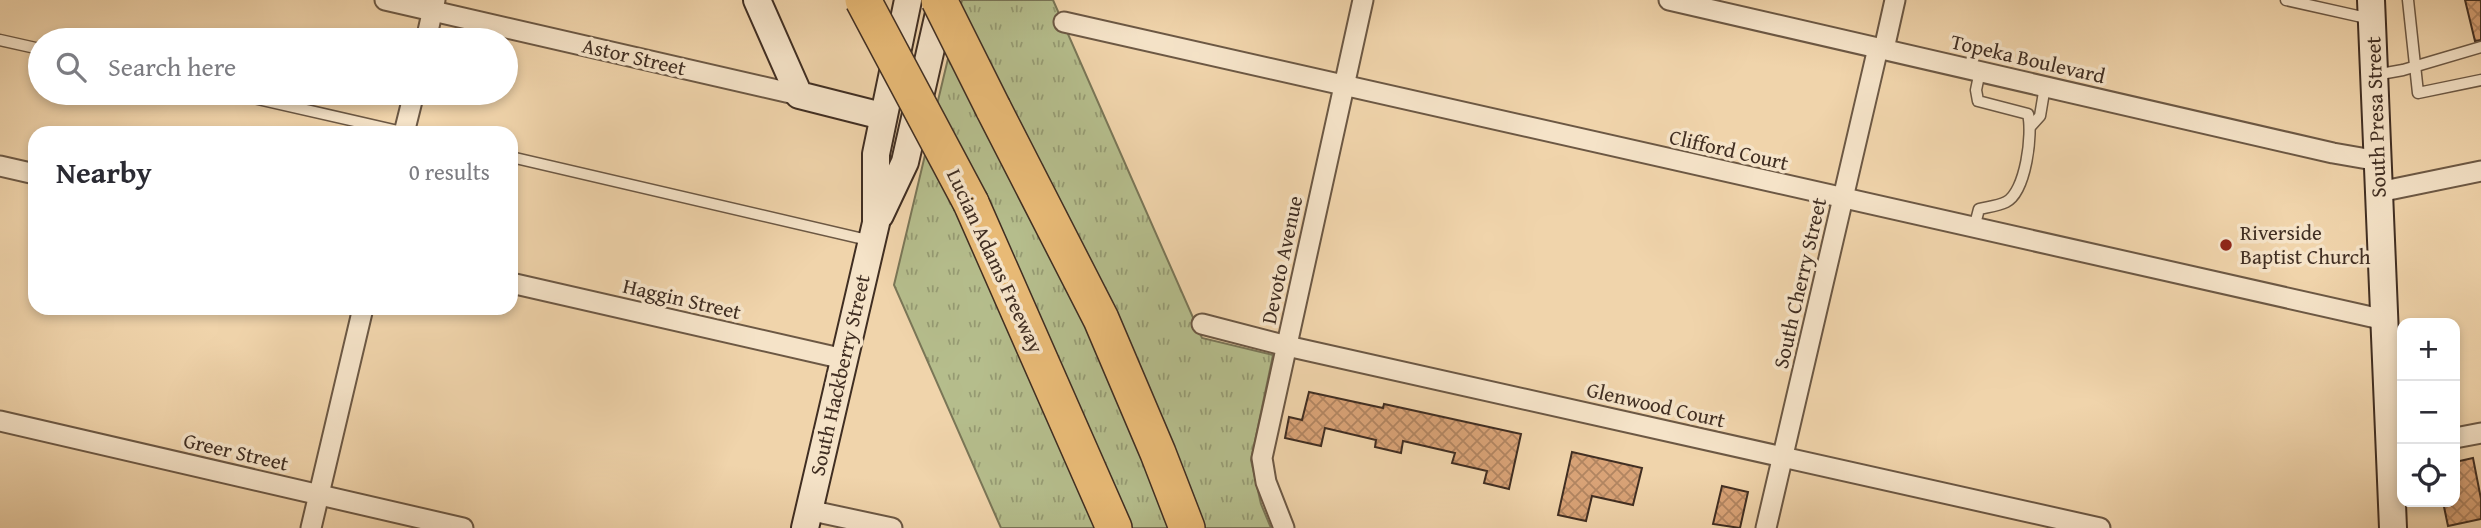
<!DOCTYPE html>
<meta charset="utf-8">
<style>
body{margin:0;font-family:"Gentium Book Plus",serif;background:#f2f2f3;color:#2b2b33}
.controls{position:absolute;right:21px;bottom:21px;display:grid;overflow:hidden;border-radius:14px;box-shadow:0 4px 10px #0003}
.controls button{width:63px;height:63px;display:grid;place-items:center;padding:0;border:0;border-bottom:2px solid #e1e1e2;background:#fff;color:#2b2b33;font:35px sans-serif}
.list{margin:0;padding:0;list-style:none}
h2{display:flex;justify-content:space-between;align-items:center;height:91px;margin:0;padding:0 28px;font-size:30px}
h2 small{font-size:23px;font-weight:400;color:#7c7c81}
.icon{flex:none;width:38px;height:38px;fill:none;stroke:currentColor;stroke-width:2;stroke-linecap:round;stroke-linejoin:round}
.map{position:relative;flex:none;width:2481px;height:528px;overflow:hidden}
.search{position:absolute;background:#fff;box-shadow:0 4px 10px #0003;left:28px;top:28px;width:490px;height:77px;display:flex;align-items:center;gap:18px;box-sizing:border-box;padding:0 24px;border-radius:38px;color:#7c7c81;font-size:26px}
.panel{position:absolute;background:#fff;box-shadow:0 4px 10px #0003;left:28px;top:126px;width:490px;height:189px;border-radius:21px}
.map>svg:first-child{display:block}
.grass{fill:url(#grass-tufts);stroke:#7a7657;stroke-width:2}
.building{fill:url(#building-cross-hatch);stroke:#402e22;stroke-width:2}
.lines{fill:none;stroke-linecap:round;stroke-linejoin:round}
.service-casing{stroke:#6c5844;stroke-width:13}
.minor-casing{stroke:#6c5844;stroke-width:23}
.secondary-casing{stroke:#402e22;stroke-width:30}
.motorway-casing{stroke:#402e22;stroke-width:38}
.service{stroke:#f5e3c8;stroke-width:10}
.minor{stroke:#f5e3c8;stroke-width:19}
.secondary{stroke:#f5e3c8;stroke-width:26}
.motorway{stroke:#e8ba76;stroke-width:35}
.motorway-bridge-casing{stroke:#402e22;stroke-width:38;stroke-linecap:butt}
.motorway-bridge{stroke:#e8ba76;stroke-width:35}
.poi-dot{fill:#8f2418;stroke:#f5e3c8;stroke-width:2.5}
.labels{text-anchor:middle;stroke-width:7;stroke-linejoin:round;paint-order:stroke}
.street-label{font-size:21px;fill:#402e22;stroke:#f5e3c8}
.poi-label{font-size:21px;fill:#402e22;stroke:#f5e3c8;text-anchor:start}
</style>
<div class="map">
<svg width="2481" height="528" viewBox="0 0 2481 528">
<defs>
<pattern id="grass-tufts" width="24" height="20" patternUnits="userSpaceOnUse" patternTransform="scale(1.75)"><rect width="24" height="20" fill="#b5bd8c"/><path d="M3 7l-1-3M5 7V3M7 7l1-3M15 17l-1-3M17 17v-4M19 17l1-3" fill="none" stroke="#959a72"/></pattern>
<pattern id="building-cross-hatch" width="8" height="8" patternUnits="userSpaceOnUse" patternTransform="scale(1.75)"><rect width="8" height="8" fill="#d9a377"/><path d="M0 0l8 8M0 8l8-8" fill="none" stroke="#b18561"/></pattern>
</defs>
<rect width="100%" height="100%" fill="#f0d4ab"/>
<filter id="stains"><feTurbulence type="fractalNoise" baseFrequency=".00286" numOctaves="4"/><feColorMatrix values="0 0 0 0 .2 0 0 0 0 .09 0 0 0 0 .02 0 0 0 .5 -.17"/></filter>
<radialGradient id="worn" r=".72"><stop offset=".6" stop-color="#630" stop-opacity="0"/><stop offset="1" stop-color="#630" stop-opacity=".3"/></radialGradient>
<polygon class="grass" points="962,0 1053,0 1202,338 1273,355 1251,460 1261,504 1271,528 1001,528 894,285"/>
<g class="building">
<polygon points="2465,0 2481,0 2481,40 2475,41"/>
<polygon points="1309,392 1383,408 1384,404 1521,434 1509,489 1484,483 1487,471 1452,463 1455,453 1403,441 1401,453 1375,447 1376,440 1325,428 1321,446 1285,438 1289,417 1302,420"/>
<polygon points="1572,452 1642,468 1633,505 1592,496 1586,521 1558,515"/>
<polygon points="2473,458 2481,499 2481,519 2448,526 2443,502 2455,502 2455,462"/>
<polygon points="1722,486 1748,492 1740,528 1713,524"/>
</g>
<g class="lines">
<defs>
<g id="service">
<polyline points="2286,0 2371,19"/>
<polyline points="2408,0 2418,93 2481,80"/>
<polyline points="0,40 40,49"/>
<polyline points="2375,75 2403,70 2481,47"/>
<polyline points="232,93 407,133"/>
<polyline points="2031,126 2040,116 2045,86"/>
<polyline points="511,157 872,241"/>
<path d="M1974,228L1979,209C1987,207 1998,206 2006,202C2026,192 2033,133 2028,114L1978,101L1976,90L1980,71"/>
</g>
<g id="minor">
<polyline points="385,0 799,95"/>
<polyline points="1669,0 2333,153 2379,161"/>
<polyline points="1064,22 2385,320"/>
<polyline points="426,40 435,0"/>
<polyline points="1884,49 1895,0"/>
<polyline points="404,133 414,93"/>
<polyline points="0,166 35,174"/>
<polyline points="2379,192 2481,171"/>
<polyline points="511,283 844,359"/>
<polyline points="1202,324 1287,346 2100,528"/>
<polyline points="0,421 463,528"/>
<polyline points="2455,438 2481,433"/>
<polyline points="808,510 892,528"/>
<polyline points="311,528 363,308"/>
<polyline points="1284,528 1266,482 1262,458 1363,0"/>
<polyline points="1766,528 1878,48"/>
</g>
<g id="secondary">
<polyline points="757,0 799,95 882,116"/>
<polyline points="2371,0 2393,528"/>
<polyline points="880,215 905,162 942,0"/>
<polyline points="805,528 876,223 876,154 908,0"/>
</g>
<g id="motorway">
<polyline points="993,108 1101,319 1158,453 1187,528"/>
<polyline points="971,203 1114,528"/>
</g>
</defs>
<use href="#service" class="service-casing"/>
<use href="#minor" class="minor-casing"/>
<use href="#secondary" class="secondary-casing"/>
<use href="#motorway" class="motorway-casing"/>
<use href="#service" class="service"/>
<use href="#minor" class="minor"/>
<use href="#secondary" class="secondary"/>
<use href="#motorway" class="motorway"/>
<defs>
<g id="motorway-bridge">
<polyline points="863,0 971,203"/>
<polyline points="939,0 993,108"/>
</g>
</defs>
<use href="#motorway-bridge" class="motorway-bridge-casing"/>
<use href="#motorway-bridge" class="motorway-bridge"/>
</g>
<circle class="poi-dot" cx="2226" cy="245" r="7"/>
<g class="labels">
<g class="street-label">
<text transform="translate(634 57) rotate(13)" y="7">Astor Street</text>
<text transform="translate(2028 59) rotate(13)" y="7">Topeka Boulevard</text>
<text transform="translate(2376 117) rotate(-92)" y="7">South Presa Street</text>
<text transform="translate(1729 150) rotate(13)" y="7">Clifford Court</text>
<text transform="translate(1282 260) rotate(-78)" y="7">Devoto Avenue</text>
<text transform="translate(995 261) rotate(65)" y="7">Lucian Adams Freeway</text>
<text transform="translate(1800 283) rotate(-77)" y="7">South Cherry Street</text>
<text transform="translate(682 299) rotate(13)" y="7">Haggin Street</text>
<text transform="translate(840 375) rotate(-77)" y="7">South Hackberry Street</text>
<text transform="translate(1656 405) rotate(13)" y="7">Glenwood Court</text>
<text transform="translate(236 452) rotate(13)" y="7">Greer Street</text>
</g>
<g class="poi-label">
<text x="2240" y="240">Riverside<tspan x="2240" dy="24">Baptist Church</tspan></text>
</g>
</g>
<rect width="100%" height="100%" filter="url(#stains)"/>
<rect width="100%" height="100%" fill="url(#worn)"/>
</svg>
<div class="controls">
<button>+</button>
<button>−</button>
<button><svg class="icon" aria-label="locate" viewBox="0 0 24 24"><circle cx="12" cy="12" r="6"/><path d="M12 2v4M12 18v4M2 12h4M18 12h4"/></svg></button>
</div>
<div class="search"><svg class="icon" aria-label="search" viewBox="0 0 24 24"><circle cx="10" cy="10" r="6"/><path d="M15 15l6 6"/></svg>Search here</div>
<section class="panel">
<h2>Nearby<small>0 results</small></h2>
<ul class="list">
</ul>
</section>
</div>
